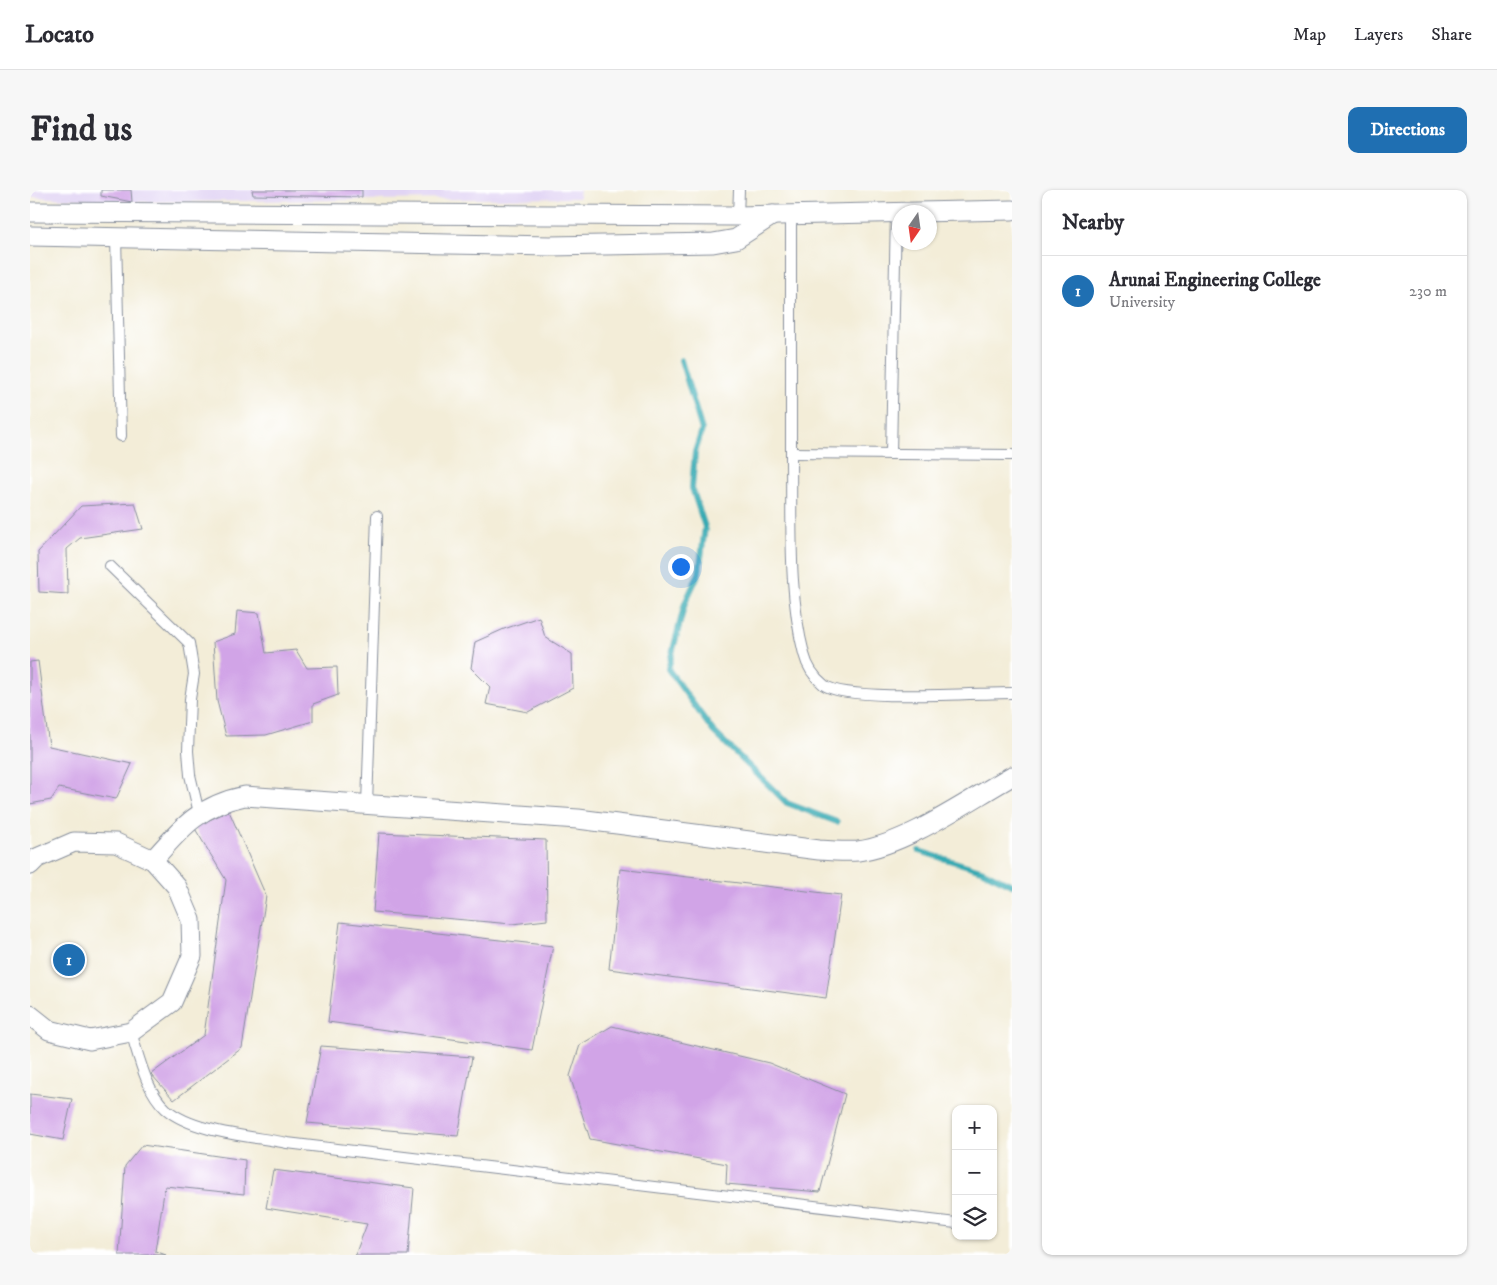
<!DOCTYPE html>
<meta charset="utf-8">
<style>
body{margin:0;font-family:"IM FELL DW Pica",serif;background:#f7f7f7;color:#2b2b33}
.controls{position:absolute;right:15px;bottom:15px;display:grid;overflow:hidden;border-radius:10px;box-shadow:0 1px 4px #0004}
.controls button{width:45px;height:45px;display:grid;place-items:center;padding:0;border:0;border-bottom:1px solid #e1e1e2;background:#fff;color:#2b2b33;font:25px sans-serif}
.compass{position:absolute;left:862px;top:15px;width:45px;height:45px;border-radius:50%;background:#fff;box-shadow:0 1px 4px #0004;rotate:193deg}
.you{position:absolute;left:650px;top:376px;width:18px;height:18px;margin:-12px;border:4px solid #fff;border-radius:50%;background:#1a73e8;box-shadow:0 0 0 8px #1a73e833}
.badge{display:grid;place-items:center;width:32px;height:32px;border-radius:50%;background:#1f6fb2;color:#fff;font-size:16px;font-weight:700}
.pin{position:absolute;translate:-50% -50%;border:2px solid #fff;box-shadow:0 1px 5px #0006}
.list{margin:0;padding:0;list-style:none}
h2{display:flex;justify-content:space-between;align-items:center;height:65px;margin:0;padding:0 20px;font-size:21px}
h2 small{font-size:16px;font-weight:400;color:#7c7c81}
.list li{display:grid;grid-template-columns:32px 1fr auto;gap:15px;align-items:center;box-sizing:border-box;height:70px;padding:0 20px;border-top:1px solid #e1e1e2}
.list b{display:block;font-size:19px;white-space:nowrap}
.list p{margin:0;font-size:16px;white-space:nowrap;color:#7c7c81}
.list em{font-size:16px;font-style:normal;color:#7c7c81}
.icon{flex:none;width:28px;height:28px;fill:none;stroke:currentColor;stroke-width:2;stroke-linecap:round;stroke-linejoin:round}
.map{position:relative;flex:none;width:982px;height:1065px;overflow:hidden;border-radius:10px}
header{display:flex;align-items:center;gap:30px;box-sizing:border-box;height:70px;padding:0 25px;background:#fff;border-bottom:1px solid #e1e1e2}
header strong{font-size:24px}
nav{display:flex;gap:28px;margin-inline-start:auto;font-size:18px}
.intro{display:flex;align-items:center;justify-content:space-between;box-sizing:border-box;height:120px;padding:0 30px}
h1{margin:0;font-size:35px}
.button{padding:12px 22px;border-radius:10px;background:#1f6fb2;color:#fff;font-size:18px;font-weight:700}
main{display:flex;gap:30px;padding:0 30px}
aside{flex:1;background:#fff;border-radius:10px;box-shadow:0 1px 4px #0004}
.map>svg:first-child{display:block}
.built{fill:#e1d4f4}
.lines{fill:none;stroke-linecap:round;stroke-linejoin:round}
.stream{stroke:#39aab3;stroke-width:6}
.building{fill:#d1a4e7}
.lane-casing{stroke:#878e9b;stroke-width:12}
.street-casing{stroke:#878e9b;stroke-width:21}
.lane{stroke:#fff;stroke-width:10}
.street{stroke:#fff;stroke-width:19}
</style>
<header>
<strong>Locato</strong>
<nav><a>Map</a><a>Layers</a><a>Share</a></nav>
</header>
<div class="intro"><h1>Find us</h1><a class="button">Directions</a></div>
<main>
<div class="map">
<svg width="982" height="1065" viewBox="0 0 982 1065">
<rect width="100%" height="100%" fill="#fff"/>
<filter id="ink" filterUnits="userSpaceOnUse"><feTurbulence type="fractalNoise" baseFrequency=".02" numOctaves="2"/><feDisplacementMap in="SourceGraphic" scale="10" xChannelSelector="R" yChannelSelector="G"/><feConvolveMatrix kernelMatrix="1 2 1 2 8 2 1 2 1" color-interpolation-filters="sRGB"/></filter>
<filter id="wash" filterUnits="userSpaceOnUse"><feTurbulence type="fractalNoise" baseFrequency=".0096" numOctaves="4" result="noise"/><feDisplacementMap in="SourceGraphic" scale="20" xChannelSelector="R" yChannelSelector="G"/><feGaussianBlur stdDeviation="1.12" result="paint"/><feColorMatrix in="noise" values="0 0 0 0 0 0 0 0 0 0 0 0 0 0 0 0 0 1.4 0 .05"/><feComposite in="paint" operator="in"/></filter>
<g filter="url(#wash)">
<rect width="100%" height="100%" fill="#f3edd8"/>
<polygon class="built" points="0,0 550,0 549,8 102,12 0,7"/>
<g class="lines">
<g class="stream">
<polyline points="651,170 672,240 665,262 662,298 675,337 669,383 655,413 638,479 683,541 757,613 807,632"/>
<polyline points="889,661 951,680 982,695"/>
</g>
</g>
<g id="blocks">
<g class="building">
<polygon points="71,0 101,0 102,12 71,6"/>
<polygon points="222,0 332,0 332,7 223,5"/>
<polygon points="105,313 113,339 50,348 37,359 38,404 9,402 8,362 51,316"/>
<polygon points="207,421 229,423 236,463 266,460 277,478 307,477 308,505 283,514 283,531 236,545 196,546 187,511 183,452 205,444"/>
<polygon points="509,427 515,447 542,464 543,498 498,522 456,514 460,497 441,478 445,452 474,439"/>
<polygon points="8,471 19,556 102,574 86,609 29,598 21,610 0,614 0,472"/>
<polygon points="199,621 236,706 212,858 144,910 121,884 174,845 196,690 164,637"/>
<polygon points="349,643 516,650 517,730 482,734 343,722"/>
<polygon points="590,679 811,705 796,808 579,779"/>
<polygon points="310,732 523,756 502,860 298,832"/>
<polygon points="582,836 739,873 815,904 790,1002 696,994 697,974 560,949 540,886 550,855"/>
<polygon points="291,856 442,867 428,946 277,933"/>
<polygon points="0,904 42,909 33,950 0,944"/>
<polygon points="112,955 215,970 214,1004 135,996 125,1061 136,1065 89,1065 95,976"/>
<polygon points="243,980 384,998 378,1065 325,1065 337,1034 236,1018"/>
</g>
</g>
</g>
<g filter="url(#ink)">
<use href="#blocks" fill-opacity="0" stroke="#878e9b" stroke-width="1"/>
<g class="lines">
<defs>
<g id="lane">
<path d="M761,25C761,107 761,190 761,272C762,335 758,402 774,464C777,476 784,487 794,495C817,512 947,503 982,503"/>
<polyline points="708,26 709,0"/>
<polyline points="86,48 91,246"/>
<polyline points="761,263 982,265"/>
<polyline points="861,264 866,22"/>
<polyline points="80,376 159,453 164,484 160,509 158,561 160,585 169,623"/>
<polyline points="337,615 347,326"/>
<path d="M101,842C109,867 116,901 136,919C164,943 222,946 257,953L926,1033"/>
</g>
<g id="street">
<polyline points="0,22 708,26 982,20"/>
<polyline points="0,46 520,56 683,53 706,49 743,25"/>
<path d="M123,670C151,638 170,615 215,606L548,629L789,660C802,661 815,662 828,661C876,655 939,610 982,586"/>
<polyline points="0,675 7,668 44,652 86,653 123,670 147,697 161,730 162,766 142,812 101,842 60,850 19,840 0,825"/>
</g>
</defs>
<use href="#lane" class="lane-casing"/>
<use href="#street" class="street-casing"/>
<use href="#lane" class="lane"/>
<use href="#street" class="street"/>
</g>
</g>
</svg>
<div class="controls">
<button>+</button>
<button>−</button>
<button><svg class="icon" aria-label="layers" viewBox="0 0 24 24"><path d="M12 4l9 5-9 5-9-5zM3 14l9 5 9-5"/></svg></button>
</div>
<svg class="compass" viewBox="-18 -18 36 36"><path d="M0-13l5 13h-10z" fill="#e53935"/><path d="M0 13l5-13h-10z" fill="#7c7c81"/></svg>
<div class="you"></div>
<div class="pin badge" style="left:39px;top:770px">1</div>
</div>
<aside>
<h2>Nearby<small></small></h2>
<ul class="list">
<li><span class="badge">1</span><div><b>Arunai Engineering College</b><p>University</p></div><em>230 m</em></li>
</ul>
</aside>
</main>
